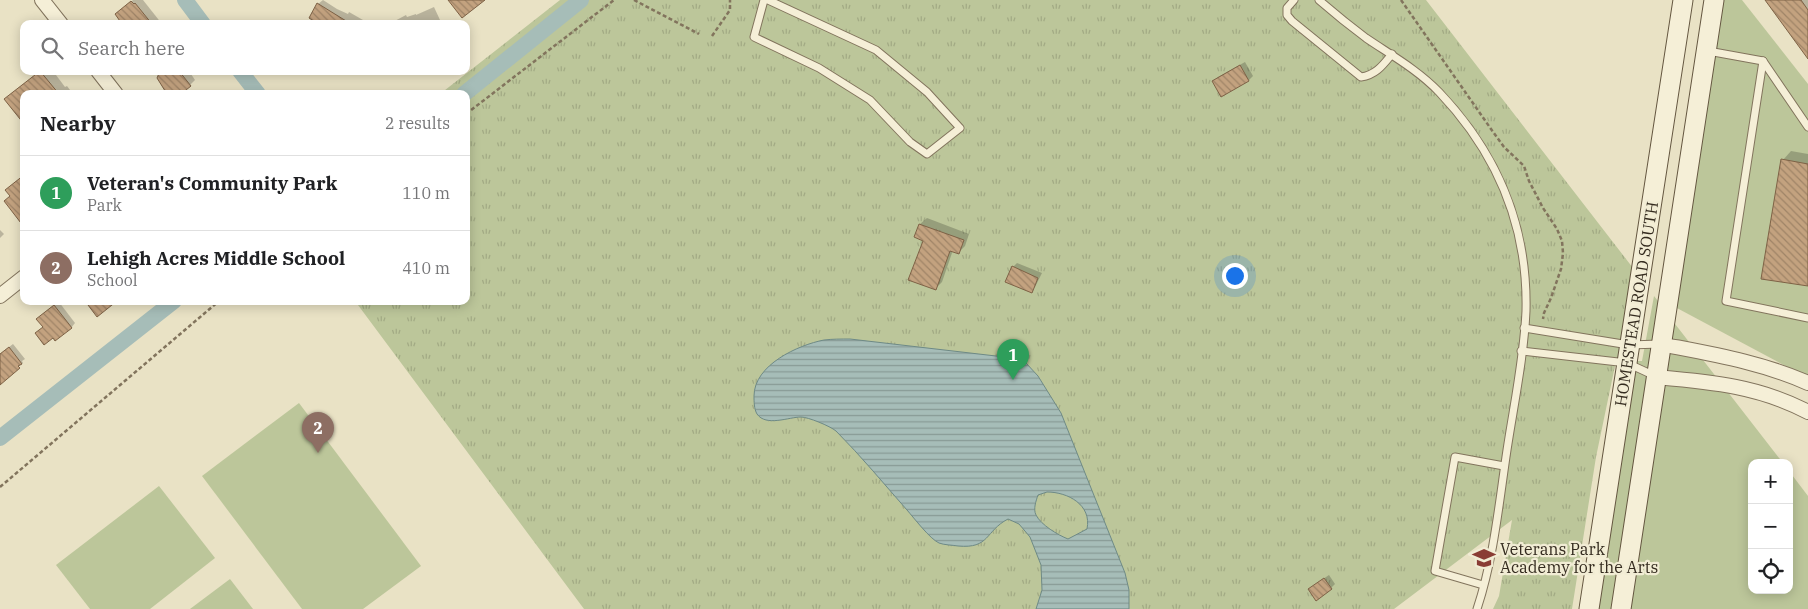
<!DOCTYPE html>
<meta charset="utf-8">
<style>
body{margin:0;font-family:"IBM Plex Serif",serif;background:#f2f2f2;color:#202124}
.controls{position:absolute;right:15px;bottom:15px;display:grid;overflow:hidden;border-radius:10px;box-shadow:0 2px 12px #0003}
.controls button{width:45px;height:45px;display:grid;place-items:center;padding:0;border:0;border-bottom:1px solid #e0e0e0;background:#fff;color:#202124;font:25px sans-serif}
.you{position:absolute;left:1234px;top:275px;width:18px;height:18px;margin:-12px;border:4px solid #fff;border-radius:50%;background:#1a73e8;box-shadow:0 0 0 8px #1a73e833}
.badge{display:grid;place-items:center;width:32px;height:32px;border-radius:50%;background:#0b8043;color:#fff;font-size:16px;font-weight:700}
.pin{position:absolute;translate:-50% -41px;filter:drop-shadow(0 1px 2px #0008)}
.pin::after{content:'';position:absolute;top:26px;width:18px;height:15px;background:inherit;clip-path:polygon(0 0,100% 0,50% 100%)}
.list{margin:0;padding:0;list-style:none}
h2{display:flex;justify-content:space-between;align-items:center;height:65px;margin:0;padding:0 20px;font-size:21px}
h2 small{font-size:16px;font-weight:400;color:#757577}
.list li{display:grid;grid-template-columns:32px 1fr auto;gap:15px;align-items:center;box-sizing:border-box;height:75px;padding:0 20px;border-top:1px solid #e0e0e0}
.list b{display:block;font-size:19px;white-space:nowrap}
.list p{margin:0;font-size:16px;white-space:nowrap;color:#757577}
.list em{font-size:16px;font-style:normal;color:#757577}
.icon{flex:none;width:28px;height:28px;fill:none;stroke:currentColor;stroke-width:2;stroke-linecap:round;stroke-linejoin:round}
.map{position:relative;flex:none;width:1808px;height:609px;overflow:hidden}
.search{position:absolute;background:#fff;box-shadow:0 2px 12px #0003;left:20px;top:20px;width:450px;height:55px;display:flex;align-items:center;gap:12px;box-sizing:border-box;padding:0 18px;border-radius:10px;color:#757577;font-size:19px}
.panel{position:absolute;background:#fff;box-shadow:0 2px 12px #0003;left:20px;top:90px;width:450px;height:215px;border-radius:10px}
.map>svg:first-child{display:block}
.grass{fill:#bcc69a}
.park{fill:url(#park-tufts)}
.water{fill:url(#water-rules);stroke:#6e8a86;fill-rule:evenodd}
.shadow{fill:#0003}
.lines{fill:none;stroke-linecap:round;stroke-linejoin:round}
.canal{stroke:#a6bdb8;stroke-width:16}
.building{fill:url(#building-back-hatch);stroke:#7e6246}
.service-casing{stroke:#82745d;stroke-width:9}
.minor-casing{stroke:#82745d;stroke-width:16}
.secondary-casing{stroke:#645640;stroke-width:21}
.path{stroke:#82745d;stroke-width:2.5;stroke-dasharray:4 2.5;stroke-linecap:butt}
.service{stroke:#f5efd7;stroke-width:7}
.minor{stroke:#f5efd7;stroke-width:14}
.secondary{stroke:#f5efd7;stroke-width:19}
.labels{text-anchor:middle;stroke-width:4.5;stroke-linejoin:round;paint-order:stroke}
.street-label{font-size:16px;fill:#342b1f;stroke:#f1ecd4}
.poi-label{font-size:16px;fill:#342b1f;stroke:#f1ecd4;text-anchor:start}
</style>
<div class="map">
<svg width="1808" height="609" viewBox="0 0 1808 609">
<defs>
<pattern id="park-tufts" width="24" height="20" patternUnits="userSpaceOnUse" patternTransform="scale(1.25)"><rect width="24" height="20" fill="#bcc69a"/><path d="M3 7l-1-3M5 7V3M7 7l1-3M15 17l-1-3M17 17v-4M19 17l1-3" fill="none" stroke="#a2aa84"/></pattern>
<pattern id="water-rules" width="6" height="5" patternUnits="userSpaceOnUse" patternTransform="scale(1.25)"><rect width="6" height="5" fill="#a6bdb8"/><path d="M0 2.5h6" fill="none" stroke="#889a95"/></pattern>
<pattern id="building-back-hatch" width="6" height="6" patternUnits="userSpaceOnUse" patternTransform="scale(1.25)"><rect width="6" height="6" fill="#c3a27f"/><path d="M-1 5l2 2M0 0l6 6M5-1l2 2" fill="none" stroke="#9f8467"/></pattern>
</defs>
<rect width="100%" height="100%" fill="#e9e2c5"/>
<g class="grass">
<polygon points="1723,0 1742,0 1808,84 1808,378 1675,307"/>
<polygon points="1654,296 1658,301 1612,609 1597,609 1636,361 1642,361"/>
<polygon points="1672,320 1783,463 1752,463 1752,590 1789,590 1789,471 1808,496 1808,609 1629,609"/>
<polygon points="299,403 421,566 363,609 302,609 202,476"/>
<polygon points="159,486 215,558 150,609 90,609 56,565"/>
<polygon points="230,579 253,609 190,609"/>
</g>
<polygon class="park" points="560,0 1426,0 1633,268 1619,361 1616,361 1596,457 1572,609 1493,609 1499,596 1512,520 1394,609 584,609 355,301 466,301 466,94 440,94"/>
<path class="water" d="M850,339L1013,358L1026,363L1038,376L1061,413L1125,573L1129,590V609H1036L1042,590L1041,565L1030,537L1019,524L1008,519C985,531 990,549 958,546C952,545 944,545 939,543C930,539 914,518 907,510C884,484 861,456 836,431C830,426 808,417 801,417C789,417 766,427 757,414C754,409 754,401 754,396C754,365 798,345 824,340C832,339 841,339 850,339ZM1047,492C1068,492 1092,505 1087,529L1068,539C1058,535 1041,525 1036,515C1033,509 1036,501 1038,495Z"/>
<g class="shadow">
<polygon points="133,0 143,0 162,24 124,24 122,9"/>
<polygon points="323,0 337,9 348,14 349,12 363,20 360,24 321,24 318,4"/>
<polygon points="1767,0 1808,0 1808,57"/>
<polygon points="434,7 440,20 437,24 389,24 406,15 407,17 416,14 416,15"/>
<polygon points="1245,62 1253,76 1249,80 1213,81 1218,77"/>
<polygon points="40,71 53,71 65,87 67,86 73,94 24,94 6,99"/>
<polygon points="155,71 189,71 195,80 190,85 159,76"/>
<polygon points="1791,151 1808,154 1808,285 1783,160"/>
<polygon points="927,218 969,234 965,246 959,252 953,250 942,282 935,289 924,240 916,237 920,224"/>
<polygon points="0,230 4,234 0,238"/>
<polygon points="1017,263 1042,273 1035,287 1031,292 1013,267"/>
<polygon points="59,302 75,323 71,328 53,336 44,327 42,315"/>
<polygon points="13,344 25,359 22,361 23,363 0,381 0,354"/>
<polygon points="1329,575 1335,584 1331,588 1314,585"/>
</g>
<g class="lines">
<g class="canal">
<polyline points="185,0 203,24"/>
<polyline points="240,71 258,94"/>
<polyline points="464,94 581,0"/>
<polyline points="0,438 174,301"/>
</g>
</g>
<g class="building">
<polygon points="448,0 485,0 462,18"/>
<polygon points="1765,0 1801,0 1808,10 1808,59"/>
<polygon points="131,1 134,4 135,3 152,24 122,24 115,14"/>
<polygon points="317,3 351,24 318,24 309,18"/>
<polygon points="1240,65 1249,81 1221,97 1212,81"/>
<polygon points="40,71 59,94 24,94 24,124 4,99"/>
<polygon points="160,71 179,71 191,86 181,94 167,94 157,78"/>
<polygon points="1781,159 1808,164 1808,286 1761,279"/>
<polygon points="24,175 24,227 4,201 10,196 5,190"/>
<polygon points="919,224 964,240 959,254 950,251 936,290 908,280 923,241 914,237"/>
<polygon points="1012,266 1038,278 1032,293 1005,282"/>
<polygon points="85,301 117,301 97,317"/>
<polygon points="54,305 72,328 55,341 53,338 44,345 35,333 43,327 36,319"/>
<polygon points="9,347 22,364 18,366 20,368 0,385 0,354"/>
<polygon points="1324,578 1332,589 1316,601 1308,589"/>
</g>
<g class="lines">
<defs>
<g id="service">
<polyline points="764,0 754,37 819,68 870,100 910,142 927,154 960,128 927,92 876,50 768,0"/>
<path d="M1294,0L1287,8V15L1292,21L1361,77C1376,75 1383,65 1392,54"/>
<path d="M1319,0C1334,13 1350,26 1366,38C1391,55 1418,70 1439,92C1497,153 1528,226 1526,311C1524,357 1514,404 1507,450C1499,503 1494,558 1477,609"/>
<polyline points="1708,51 1763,61 1726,301 1808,318"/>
<polyline points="1763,61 1808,127"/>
<polyline points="1524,328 1629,345 1660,344"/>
<polyline points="1521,351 1627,363 1655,376"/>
<polyline points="1483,585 1435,571 1455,457 1504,466"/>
</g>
<g id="minor">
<polyline points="42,0 61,24"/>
<polyline points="98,71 116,94"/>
<polyline points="0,296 24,277"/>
<path d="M1660,344C1711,354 1761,362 1808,383"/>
<path d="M1656,377C1711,382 1759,386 1808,412"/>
</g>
<g id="secondary">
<polyline points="1589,609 1683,0"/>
<polyline points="1621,609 1714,0"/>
</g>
</defs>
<use href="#service" class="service-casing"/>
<use href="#minor" class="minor-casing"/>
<use href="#secondary" class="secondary-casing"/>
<g class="path">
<polyline points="634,0 699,34"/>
<polyline points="1401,0 1491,129 1504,147 1524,166 1529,181 1543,208 1557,229 1562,241 1563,253 1561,269 1551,298 1544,313 1543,319"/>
<polyline points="712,36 730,10 730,0"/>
<polyline points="466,114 614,0"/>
<polyline points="0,487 219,301"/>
</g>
<use href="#service" class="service"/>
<use href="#minor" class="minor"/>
<use href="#secondary" class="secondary"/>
</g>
<defs>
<symbol id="school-bare" viewBox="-9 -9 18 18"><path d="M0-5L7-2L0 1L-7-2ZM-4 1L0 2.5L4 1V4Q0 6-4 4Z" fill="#8a3c34" stroke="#f1ecd4" stroke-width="2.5" paint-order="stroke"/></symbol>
</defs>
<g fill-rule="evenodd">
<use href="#school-bare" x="1468" y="542" width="32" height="32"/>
</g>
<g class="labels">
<g class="street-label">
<text transform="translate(1636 304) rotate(-81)" y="6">HOMESTEAD ROAD SOUTH</text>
</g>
<g class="poi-label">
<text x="1500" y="555">Veterans Park<tspan x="1500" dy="18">Academy for the Arts</tspan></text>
</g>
</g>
</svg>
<div class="controls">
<button>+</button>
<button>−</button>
<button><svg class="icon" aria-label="locate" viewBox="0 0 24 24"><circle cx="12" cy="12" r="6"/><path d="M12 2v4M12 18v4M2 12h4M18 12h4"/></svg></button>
</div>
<div class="you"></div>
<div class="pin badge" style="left:1013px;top:380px;background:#2e9e5b">1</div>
<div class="pin badge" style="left:318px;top:453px;background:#8d6e63">2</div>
<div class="search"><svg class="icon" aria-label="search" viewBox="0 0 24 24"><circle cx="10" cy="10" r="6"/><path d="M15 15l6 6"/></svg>Search here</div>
<section class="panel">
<h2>Nearby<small>2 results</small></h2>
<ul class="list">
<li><span class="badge" style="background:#2e9e5b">1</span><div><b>Veteran's Community Park</b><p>Park</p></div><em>110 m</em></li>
<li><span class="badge" style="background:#8d6e63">2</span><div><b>Lehigh Acres Middle School</b><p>School</p></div><em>410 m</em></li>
</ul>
</section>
</div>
